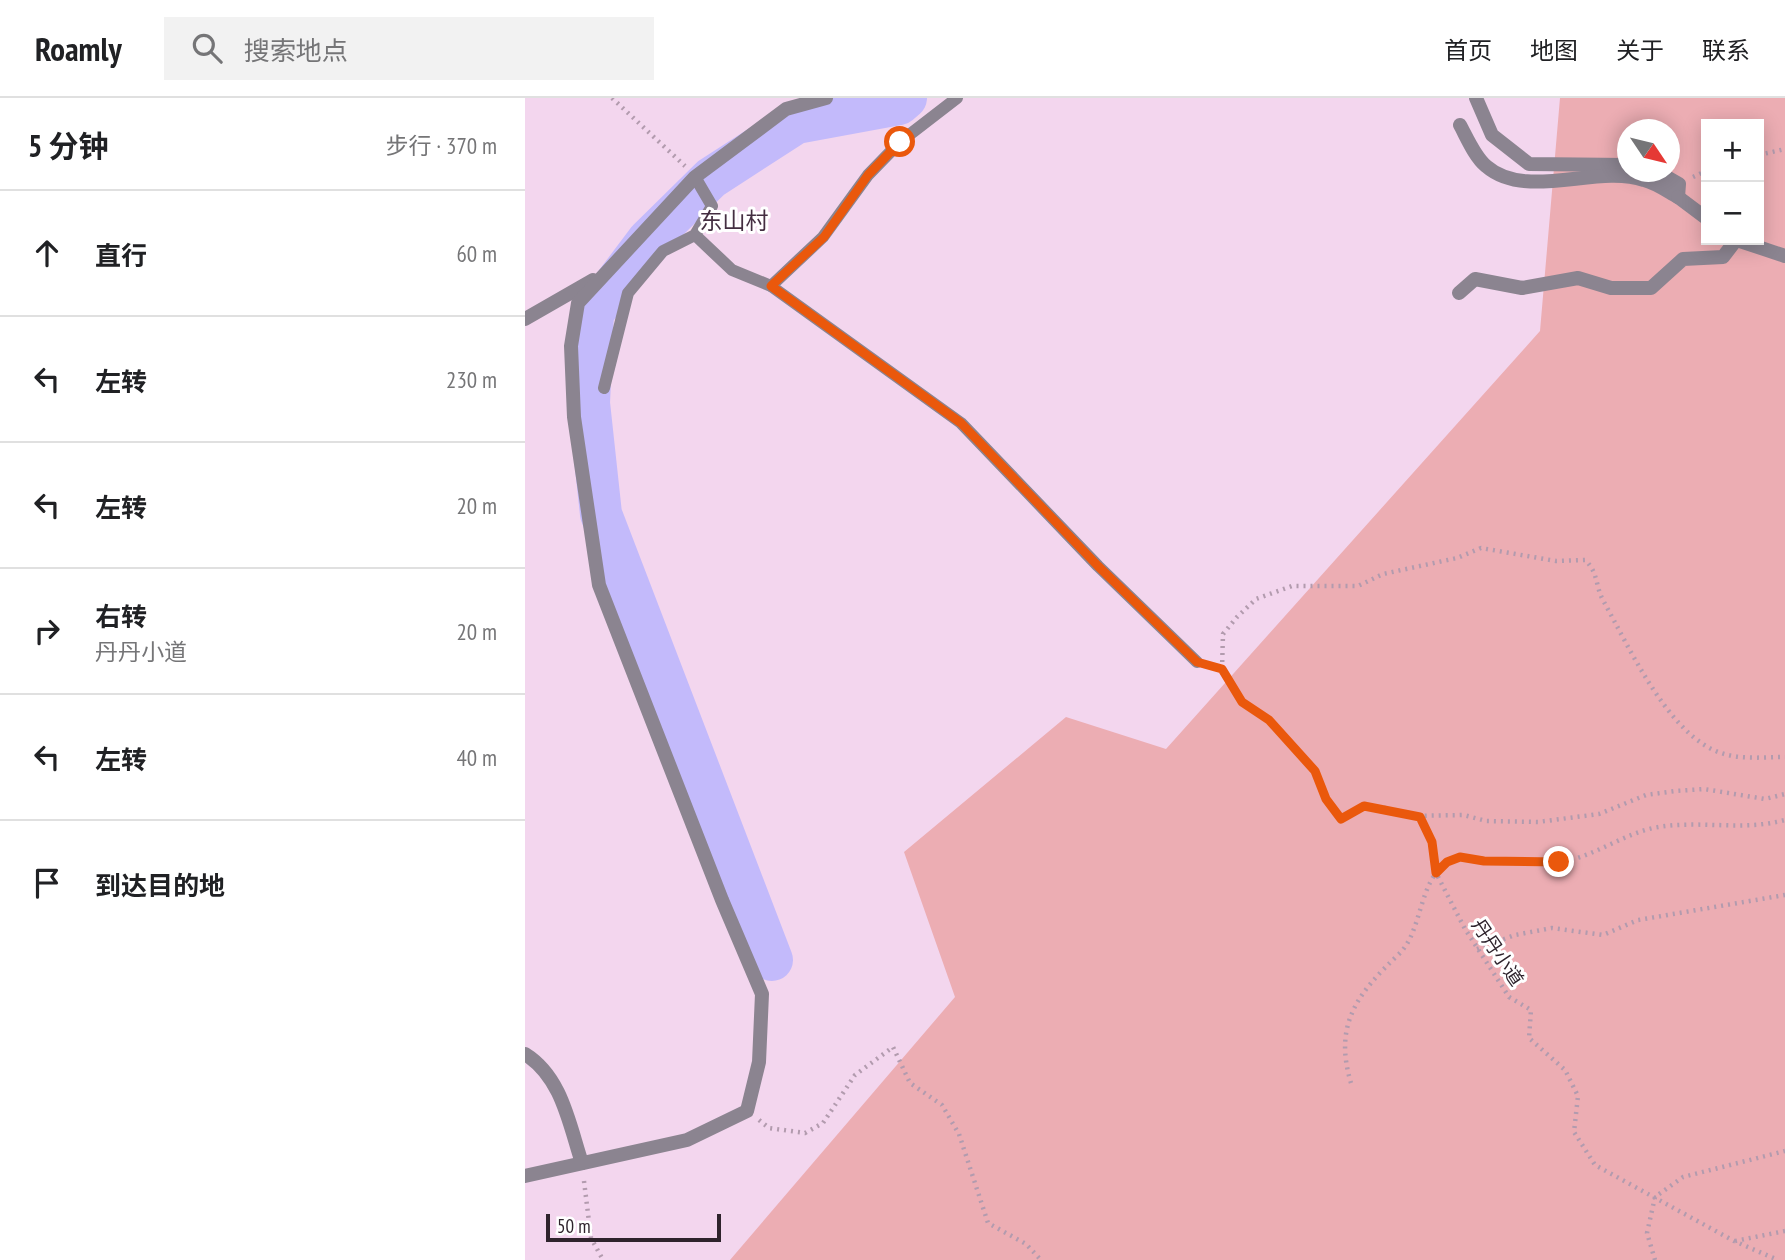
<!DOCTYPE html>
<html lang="zh">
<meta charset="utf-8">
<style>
body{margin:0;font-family:"PT Sans Narrow","Noto Sans SC",sans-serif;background:#f2f2f2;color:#202124}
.controls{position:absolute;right:21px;top:21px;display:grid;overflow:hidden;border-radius:0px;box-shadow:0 4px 18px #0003}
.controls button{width:63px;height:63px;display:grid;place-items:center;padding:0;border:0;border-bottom:2px solid #e0e0e0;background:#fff;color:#202124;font:35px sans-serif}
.compass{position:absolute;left:1092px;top:21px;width:63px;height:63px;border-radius:50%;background:#fff;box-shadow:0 4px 18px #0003;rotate:125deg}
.scale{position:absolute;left:21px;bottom:18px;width:175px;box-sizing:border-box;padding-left:7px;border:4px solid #2e232c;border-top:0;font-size:19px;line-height:24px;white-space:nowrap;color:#2e232c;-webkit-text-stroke:5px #fff;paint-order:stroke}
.stop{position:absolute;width:21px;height:21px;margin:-16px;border:5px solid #ea580c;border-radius:50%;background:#fff}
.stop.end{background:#ea580c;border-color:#fff;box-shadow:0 2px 7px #0008}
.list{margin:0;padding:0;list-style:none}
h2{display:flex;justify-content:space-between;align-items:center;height:91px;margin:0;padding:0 28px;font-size:30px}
h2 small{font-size:23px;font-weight:400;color:#757577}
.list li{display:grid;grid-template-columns:46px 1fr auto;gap:21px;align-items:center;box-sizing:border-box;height:126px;padding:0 28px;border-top:2px solid #e0e0e0}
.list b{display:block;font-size:26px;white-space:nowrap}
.list p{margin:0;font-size:23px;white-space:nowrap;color:#757577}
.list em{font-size:23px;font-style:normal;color:#757577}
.icon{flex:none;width:38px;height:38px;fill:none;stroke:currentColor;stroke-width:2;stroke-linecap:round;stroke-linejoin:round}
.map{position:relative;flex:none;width:1260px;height:1162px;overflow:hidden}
header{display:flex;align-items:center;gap:42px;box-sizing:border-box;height:98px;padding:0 35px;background:#fff;border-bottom:2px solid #e0e0e0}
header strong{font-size:33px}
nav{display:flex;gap:38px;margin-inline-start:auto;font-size:24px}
.search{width:490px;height:63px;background:#f2f2f2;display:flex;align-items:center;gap:18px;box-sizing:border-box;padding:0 24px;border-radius:0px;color:#757577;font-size:26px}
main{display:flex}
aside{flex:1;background:#fff}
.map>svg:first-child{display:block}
.green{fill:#ecadb3;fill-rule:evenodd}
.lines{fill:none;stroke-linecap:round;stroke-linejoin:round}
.river{stroke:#c3bafb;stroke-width:42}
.path{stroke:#b29bae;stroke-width:4.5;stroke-dasharray:2 5;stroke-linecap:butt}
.service{stroke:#8b8490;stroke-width:12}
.minor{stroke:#8b8490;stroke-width:14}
.route{stroke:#ea580c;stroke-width:9}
.labels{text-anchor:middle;stroke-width:6;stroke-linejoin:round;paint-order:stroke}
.street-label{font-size:19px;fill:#2e232c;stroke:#fff}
.quarter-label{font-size:23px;fill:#442e41;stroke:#fff}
</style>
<header>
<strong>Roamly</strong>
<div class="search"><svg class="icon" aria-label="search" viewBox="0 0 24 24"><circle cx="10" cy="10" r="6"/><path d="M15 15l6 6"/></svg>搜索地点</div>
<nav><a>首页</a><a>地图</a><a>关于</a><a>联系</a></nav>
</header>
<main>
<aside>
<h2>5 分钟<small>步行 · 370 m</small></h2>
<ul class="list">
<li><svg class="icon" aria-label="ahead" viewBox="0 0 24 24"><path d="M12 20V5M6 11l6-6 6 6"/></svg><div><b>直行</b></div><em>60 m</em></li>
<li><svg class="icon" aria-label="left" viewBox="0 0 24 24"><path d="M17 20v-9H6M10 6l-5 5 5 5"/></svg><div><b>左转</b></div><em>230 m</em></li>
<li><svg class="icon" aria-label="left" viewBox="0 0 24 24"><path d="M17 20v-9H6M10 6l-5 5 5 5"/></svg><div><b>左转</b></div><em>20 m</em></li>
<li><svg class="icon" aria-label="right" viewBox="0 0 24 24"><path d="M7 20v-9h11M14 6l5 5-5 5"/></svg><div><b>右转</b><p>丹丹小道</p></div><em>20 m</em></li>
<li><svg class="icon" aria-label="left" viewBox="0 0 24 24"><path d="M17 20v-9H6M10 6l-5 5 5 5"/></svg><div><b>左转</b></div><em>40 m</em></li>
<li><svg class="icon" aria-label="arrive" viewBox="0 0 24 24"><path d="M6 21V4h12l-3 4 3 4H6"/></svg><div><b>到达目的地</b></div></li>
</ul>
</aside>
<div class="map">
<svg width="1260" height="1162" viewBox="0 0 1260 1162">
<rect width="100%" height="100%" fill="#f3d6ee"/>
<path class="green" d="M1035,0H1260V1162H205L430,899L379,754L541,619L641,651L1015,233ZM1181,26H1234V142H1181ZM1102,32H1144V74H1102Z"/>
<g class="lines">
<polyline class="river" points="247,862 76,416 64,305 68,215 123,142 186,80 271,25 374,6 381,0"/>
<g class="path">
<polyline points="87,0 160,68"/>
<polyline points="1234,57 1260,51"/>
<polyline points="1168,79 1181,73"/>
<polyline points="687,568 697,571 717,604 744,622 790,673 801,701 815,721 839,708 861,710 886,718 939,717 961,723 1013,724 1074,716 1121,697 1150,693 1179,691 1240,701 1260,696"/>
<path d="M697,571L698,536L712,519L731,501L767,488H833L858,476L932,460L956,450L1031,463L1060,462C1074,475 1070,489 1079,504C1104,549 1144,638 1196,655C1217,662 1239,659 1260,659"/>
<polyline points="895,719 907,744 911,775 940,831 984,899 1006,912 1004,940 1040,972 1053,998 1049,1034 1070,1067 1209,1143 1253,1162"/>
<polyline points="952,851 990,837 1027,830 1078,837 1113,822 1260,797"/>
<path d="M826,985C808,926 833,895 874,856C898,833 893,782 923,764C938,755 982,765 1002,764C1012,764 1023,765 1034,764C1067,760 1096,737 1128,730C1173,721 1216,734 1260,722"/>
<polyline points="234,1022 244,1030 280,1035 298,1025 330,977 368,949 385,985 417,1007 434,1036 463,1125 501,1146 516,1162"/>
<polyline points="59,1083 66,1140 78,1162"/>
<polyline points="1210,1143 1260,1133"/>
<polyline points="1130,1162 1122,1135 1130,1099 1158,1079 1260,1053"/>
</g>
<g class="service">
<polyline points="170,137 207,172 246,188 436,325 573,468 672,564"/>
<polyline points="246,188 298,139 343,77 375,44 432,0"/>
<polyline points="79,290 103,195 138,153 170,137 187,108 170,79"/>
</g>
<g class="minor">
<polyline points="951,0 967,37 1004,66 1102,67"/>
<path d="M935,27C942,40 950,59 961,68C1001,103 1072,66 1119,82C1131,85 1142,93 1153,99L1154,86L1133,74"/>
<polyline points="1153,99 1181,120"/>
<polyline points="1212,142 1260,158"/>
<polyline points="934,195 950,181 997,190 1053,180 1086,190 1126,190 1158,161 1198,159 1211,142"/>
<polyline points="0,221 68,182"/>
<path d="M0,956C37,979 44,1026 57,1065"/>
<polyline points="0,1078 162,1042 222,1013 234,964 237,896 197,802 74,487 49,319 46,248 53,205 170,79 261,11 301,0"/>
</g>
</g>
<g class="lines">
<polyline class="route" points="375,44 343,77 299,139 246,188 436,325 573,468 672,564 697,571 717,604 744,622 790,673 801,701 816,721 839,708 895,719 907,744 911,775 922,764 935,759 959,763 1034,764"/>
</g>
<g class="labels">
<g class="street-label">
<text transform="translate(973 854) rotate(56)" y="7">丹丹小道</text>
</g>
<g class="quarter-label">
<text x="209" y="131">东山村</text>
</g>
</g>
</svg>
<div class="controls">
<button>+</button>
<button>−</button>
</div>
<svg class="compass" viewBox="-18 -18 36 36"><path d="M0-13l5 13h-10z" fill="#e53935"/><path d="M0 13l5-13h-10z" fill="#757577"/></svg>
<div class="scale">50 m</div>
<div class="stop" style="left:375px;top:44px"></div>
<div class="stop end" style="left:1034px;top:764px"></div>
</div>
</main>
